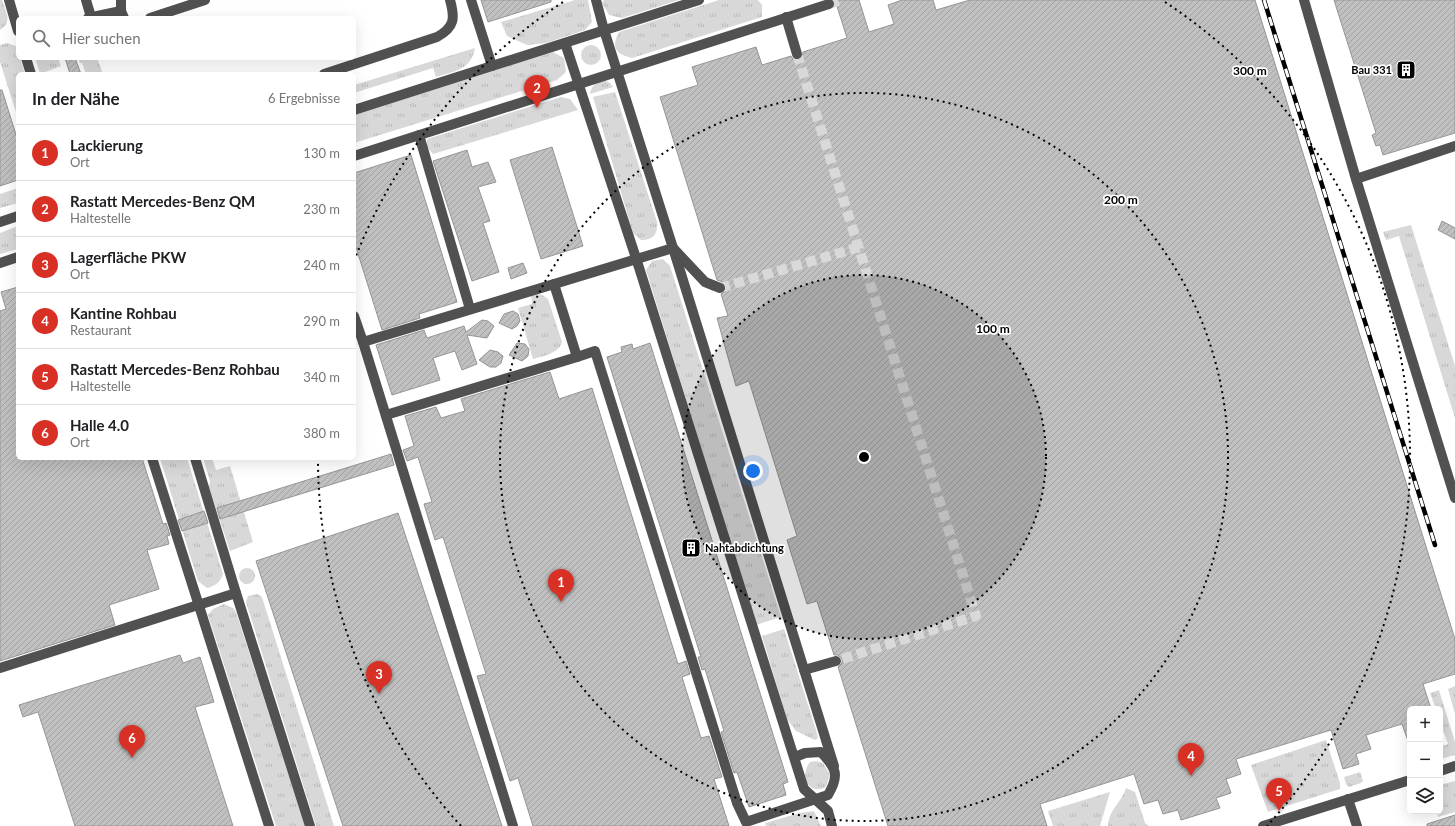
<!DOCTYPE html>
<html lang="de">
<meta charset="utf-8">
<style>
body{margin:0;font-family:Lato,sans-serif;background:#f6f6f6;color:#202124}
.controls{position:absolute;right:12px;bottom:12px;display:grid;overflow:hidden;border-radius:6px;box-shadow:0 4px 16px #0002}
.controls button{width:36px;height:36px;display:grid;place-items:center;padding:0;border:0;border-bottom:1px solid #e0e0e0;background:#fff;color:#202124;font:20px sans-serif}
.you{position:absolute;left:753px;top:471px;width:14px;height:14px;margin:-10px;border:3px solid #fff;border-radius:50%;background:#1a73e8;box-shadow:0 0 0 6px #1a73e833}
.badge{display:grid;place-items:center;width:26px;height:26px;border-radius:50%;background:#d93025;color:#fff;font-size:13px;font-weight:700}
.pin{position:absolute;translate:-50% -33px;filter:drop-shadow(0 1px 2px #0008)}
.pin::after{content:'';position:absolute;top:21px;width:14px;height:12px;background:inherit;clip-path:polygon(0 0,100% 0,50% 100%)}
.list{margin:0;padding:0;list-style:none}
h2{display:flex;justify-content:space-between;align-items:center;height:52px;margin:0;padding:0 16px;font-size:17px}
h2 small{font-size:13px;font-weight:400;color:#757577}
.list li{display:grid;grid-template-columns:26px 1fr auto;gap:12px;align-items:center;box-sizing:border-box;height:56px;padding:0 16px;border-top:1px solid #e0e0e0}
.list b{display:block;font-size:15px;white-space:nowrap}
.list p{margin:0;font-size:13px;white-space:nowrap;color:#757577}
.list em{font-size:13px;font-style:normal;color:#757577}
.icon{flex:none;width:22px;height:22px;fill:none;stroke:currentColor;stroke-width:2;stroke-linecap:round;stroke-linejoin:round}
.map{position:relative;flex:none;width:1455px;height:826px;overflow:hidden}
.search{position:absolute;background:#fff;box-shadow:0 4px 16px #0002;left:16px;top:16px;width:340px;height:44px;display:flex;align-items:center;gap:10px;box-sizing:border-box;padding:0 14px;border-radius:6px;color:#757577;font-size:15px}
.panel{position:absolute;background:#fff;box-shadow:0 4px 16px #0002;left:16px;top:72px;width:340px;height:388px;border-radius:6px}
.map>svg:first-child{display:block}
.grass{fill:url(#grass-tufts)}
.building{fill:url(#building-hatch);stroke:#959595}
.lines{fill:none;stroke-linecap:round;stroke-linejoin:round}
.minor-tunnel{stroke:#d9d9d9;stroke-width:10;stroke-dasharray:10 5;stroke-linecap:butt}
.minor{stroke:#515151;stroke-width:10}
.rail-casing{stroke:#000;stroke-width:4.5}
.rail{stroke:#fff;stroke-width:3;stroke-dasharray:9;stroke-linecap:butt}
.ring{fill:none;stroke:#000;stroke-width:2;stroke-dasharray:2 4}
.labels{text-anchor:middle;stroke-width:3.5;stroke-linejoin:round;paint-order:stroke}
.poi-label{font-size:11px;font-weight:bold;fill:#000;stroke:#fff;text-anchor:end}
.centre{fill:#000;stroke:#fff;stroke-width:2}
.ring-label{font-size:12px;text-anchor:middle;font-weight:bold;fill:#000;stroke:#fff;stroke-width:3.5;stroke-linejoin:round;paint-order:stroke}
</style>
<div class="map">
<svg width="1455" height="826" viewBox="0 0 1455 826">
<defs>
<pattern id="grass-tufts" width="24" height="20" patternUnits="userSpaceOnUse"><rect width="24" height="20" fill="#d8d8d8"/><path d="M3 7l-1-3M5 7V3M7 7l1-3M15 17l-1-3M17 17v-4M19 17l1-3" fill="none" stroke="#b8b8b8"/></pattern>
<pattern id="building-hatch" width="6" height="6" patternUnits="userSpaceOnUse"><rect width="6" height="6" fill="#c0c0c0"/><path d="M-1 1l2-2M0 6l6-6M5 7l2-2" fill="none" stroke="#a3a3a3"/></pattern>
</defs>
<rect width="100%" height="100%" fill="#fff"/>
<g class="grass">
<path d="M0,0H2C6,12 13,22 0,30Z"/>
<polygon points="575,0 588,0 592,22 585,30 546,43 527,45 507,36 501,22"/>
<polygon points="604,0 679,0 622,18 609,15 602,3"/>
<path d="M719,0H758L762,5V17L632,58C615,54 611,47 619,32Z"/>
<polygon points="7,43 16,46 18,58 20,58 25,74 18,74 18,118 0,62 0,45"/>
<circle cx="591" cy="55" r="10"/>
<path d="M475,48C471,70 455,71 436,77L433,68L354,93V85Z"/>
<polygon points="553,52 564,58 566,72 557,80 354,143 354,115"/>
<polygon points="35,58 58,58 61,66 40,74"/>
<polygon points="78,58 97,58 103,74 86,74 82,63 80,63"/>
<path d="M604,80L610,83L613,87L590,94C591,86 596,82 604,80Z"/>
<path d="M615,92L657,222C658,233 654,240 641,240L633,233L593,97Z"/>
<polygon points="561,97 570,99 578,110 433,154 427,147 427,139"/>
<polygon points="18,188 18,203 0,208 0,194"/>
<polygon points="1411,225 1455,366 1455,418 1399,236 1386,240 1383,232"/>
<polygon points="15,227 18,228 18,249 0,254 0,233"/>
<polygon points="663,259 670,266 781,617 756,625 646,270 652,261"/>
<path d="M537,294L542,295L548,299L562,342C559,353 544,356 533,359L518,308L532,304L531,295Z"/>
<path d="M160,458H187L223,574C220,582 216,586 207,588L198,581Z"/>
<polygon points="203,458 212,458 216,470 230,466 253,542 230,551 209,487 210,481"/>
<circle cx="247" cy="576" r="8"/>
<polygon points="257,594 262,597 334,826 316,826 246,602 248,596"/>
<polygon points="224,604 233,608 236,612 305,826 276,826 208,615 213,609"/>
<polygon points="784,629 816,730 818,738 815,740 796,731 787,719 762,636"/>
<polygon points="1455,686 1455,714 1448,689"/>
<polygon points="1439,690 1455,742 1455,755 1440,759 1440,747 1448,744 1440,722 1440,709 1436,709 1430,693"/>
<polygon points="1326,740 1340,783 1340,789 1268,812 1251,765"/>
<path d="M816,761L823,763L830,774L826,787C808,796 799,776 810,762Z"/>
<polygon points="1360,772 1363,781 1361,783 1349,787 1346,784 1344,777"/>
<polygon points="1455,781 1455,812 1438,817 1437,811 1440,811 1440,785"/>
<path d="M1126,788L1135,792L1145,823L1149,826H1108C1109,809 1122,802 1126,788Z"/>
<polygon points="1110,792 1100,826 1053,826 1048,811"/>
<polygon points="814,811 821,826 766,826 765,823 800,813"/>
</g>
<g class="building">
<polygon points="481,0 551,0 551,2 488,22"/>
<polygon points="835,0 859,0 869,32 894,24 888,5 902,0 933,0 936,10 970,0 1255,0 1455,639 1455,674 1423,684 1431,709 1410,709 1410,741 1408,741 1402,724 1366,735 1371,749 1356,754 1359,764 1343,769 1331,730 1236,759 1241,774 1226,779 1231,793 1216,798 1220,808 1181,820 1178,810 1163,814 1158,800 1144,804 1134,774 1040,804 1047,826 888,826 838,667 842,663 842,659 838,655 834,655 817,601 807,604 787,540 797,536 749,381 736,386 717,318 728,316 721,294 726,291 726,287 723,282 717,280 660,97 698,85 692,67 756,47 762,65 791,56 793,59 798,60 802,58 803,52 847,38"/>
<polygon points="1334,0 1455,0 1455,133 1383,155 1380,145 1376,146 1372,135 1376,133"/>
<polygon points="65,58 75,58 81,74 70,74"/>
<polygon points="0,90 2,90 18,141 18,180 0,186"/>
<polygon points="552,147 583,246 541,259 510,160"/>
<polygon points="467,150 472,167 488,162 496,182 478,187 490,221 483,223 499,272 472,281 433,161"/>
<polygon points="411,155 457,302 419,314 420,318 382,330 354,241 354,173"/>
<polygon points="1442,221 1455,228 1455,239 1438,230"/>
<polygon points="523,263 527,273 511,279 508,268"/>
<polygon points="18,287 18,458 142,458 163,524 166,523 170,535 167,536 169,544 147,550 159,589 109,605 115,625 0,661 0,311 6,309 1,292"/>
<polygon points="513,311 518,314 520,321 517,326 512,329 499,323 504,314"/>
<polygon points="482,320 488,321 494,326 487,338 467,335 477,364 462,370 455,351 433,358 440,380 392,395 376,345 424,330 427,338 464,326 466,332"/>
<polygon points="517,343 525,344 529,349 528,356 522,361 509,355"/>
<polygon points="650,343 788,782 783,784 786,795 749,807 737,772 734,773 721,732 724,731 705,669 702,670 698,657 701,657 607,357 622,352 621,347 632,344 633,349"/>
<polygon points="490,350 498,352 503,356 501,363 496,367 490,367 479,360"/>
<polygon points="550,372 559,399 592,388 678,664 686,661 690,674 682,677 701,738 709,736 722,777 714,779 729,826 533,826 518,778 510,781 477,676 486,674 443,537 435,540 424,504 432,502 418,457 407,461 403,450 414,446 405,416 436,407 441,418 465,411 461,399"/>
<polygon points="391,454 394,465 220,519 217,508"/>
<polygon points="204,511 208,523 182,531 178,520"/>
<polygon points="398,513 502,826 343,826 256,561"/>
<polygon points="180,655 183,663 200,657 214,702 195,707 233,826 75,826 38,712 23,717 19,705"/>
<polygon points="1455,815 1455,826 1427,826 1427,824"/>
</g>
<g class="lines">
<g class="minor-tunnel">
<polyline points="829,4 842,0"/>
<polyline points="797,54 976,616 836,661"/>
<polyline points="720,288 860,247"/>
</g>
<g class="minor">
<polyline points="9,0 18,31"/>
<polyline points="86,0 91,17"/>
<polyline points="121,0 121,11 124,18"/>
<polyline points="471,0 492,66"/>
<polyline points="596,0 604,30 673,248 834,766"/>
<polyline points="1304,0 1356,179 1455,498"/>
<polyline points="786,17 797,54"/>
<polyline points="88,18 121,11"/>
<polyline points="150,18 205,0"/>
<polyline points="565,43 636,258 804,789 828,811 832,826"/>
<polyline points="26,58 31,74"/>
<path d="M324,74L437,37C455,27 455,18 450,0"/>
<polyline points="354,110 699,0"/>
<polyline points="419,135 470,309"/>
<polyline points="354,156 829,4"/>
<polyline points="1356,179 1455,146"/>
<polyline points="0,222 18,216"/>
<polyline points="0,263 18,257"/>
<path d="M554,284L577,357L595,351L737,803L746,822L828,795C840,775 836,768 821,752L805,753L795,757"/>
<polyline points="354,316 363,342 673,248 705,282 720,288"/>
<polyline points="363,342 513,826"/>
<polyline points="386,415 577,357"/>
<polyline points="152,458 269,826"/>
<polyline points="195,458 236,593 310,826"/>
<polyline points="0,668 236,593"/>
<polyline points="804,670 836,661"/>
<polyline points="1440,771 1455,766"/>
<polyline points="1348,799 1357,826"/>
<polyline points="1263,826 1410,780"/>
</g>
<defs>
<polyline id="rail" points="1264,0 1435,545"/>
</defs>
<use href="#rail" class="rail-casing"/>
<use href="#rail" class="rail"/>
</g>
<circle cx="864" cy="457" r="182" fill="#000" fill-opacity=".12"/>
<g class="ring">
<circle cx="864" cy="457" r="182"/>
<circle cx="864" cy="457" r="364"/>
<path d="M461 826A546 546 0 0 1 318 462M354 261A546 546 0 0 1 563 2M1165 2A546 546 0 0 1 1267 826"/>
</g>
<defs>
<symbol id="building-square" viewBox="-11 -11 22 22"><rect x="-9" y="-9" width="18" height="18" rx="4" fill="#000" stroke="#fff"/><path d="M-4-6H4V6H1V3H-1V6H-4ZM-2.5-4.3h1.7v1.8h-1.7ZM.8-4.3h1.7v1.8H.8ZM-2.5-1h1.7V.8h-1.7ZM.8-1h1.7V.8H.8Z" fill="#fff"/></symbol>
</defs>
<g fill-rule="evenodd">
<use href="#building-square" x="1395" y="59" width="22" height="22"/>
<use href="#building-square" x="680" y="537" width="22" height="22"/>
</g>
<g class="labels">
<g class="poi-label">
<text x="1392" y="74">Bau 331</text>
<text x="705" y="552" text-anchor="start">Nahtabdichtung</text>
</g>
</g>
<circle cx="864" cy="457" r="6" class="centre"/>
<g class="ring-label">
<text x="1250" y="75">300 m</text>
<text x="1121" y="204">200 m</text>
<text x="993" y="333">100 m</text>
</g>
</svg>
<div class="controls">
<button>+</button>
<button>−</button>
<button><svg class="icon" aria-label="layers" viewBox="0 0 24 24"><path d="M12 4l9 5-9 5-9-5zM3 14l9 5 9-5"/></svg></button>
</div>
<div class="you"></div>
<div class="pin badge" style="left:561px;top:602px">1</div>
<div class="pin badge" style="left:537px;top:108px">2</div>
<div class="pin badge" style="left:379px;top:694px">3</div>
<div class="pin badge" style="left:1191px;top:776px">4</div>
<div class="pin badge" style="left:1279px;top:811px">5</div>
<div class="pin badge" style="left:132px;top:758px">6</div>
<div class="search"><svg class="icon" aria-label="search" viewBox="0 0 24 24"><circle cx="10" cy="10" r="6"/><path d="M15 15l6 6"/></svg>Hier suchen</div>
<section class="panel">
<h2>In der Nähe<small>6 Ergebnisse</small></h2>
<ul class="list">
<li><span class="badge">1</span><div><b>Lackierung</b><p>Ort</p></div><em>130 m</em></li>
<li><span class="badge">2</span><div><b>Rastatt Mercedes-Benz QM</b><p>Haltestelle</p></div><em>230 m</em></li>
<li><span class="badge">3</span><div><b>Lagerfläche PKW</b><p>Ort</p></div><em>240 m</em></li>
<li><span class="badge">4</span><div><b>Kantine Rohbau</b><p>Restaurant</p></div><em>290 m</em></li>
<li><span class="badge">5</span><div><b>Rastatt Mercedes-Benz Rohbau</b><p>Haltestelle</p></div><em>340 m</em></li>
<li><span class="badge">6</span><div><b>Halle 4.0</b><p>Ort</p></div><em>380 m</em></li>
</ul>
</section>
</div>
